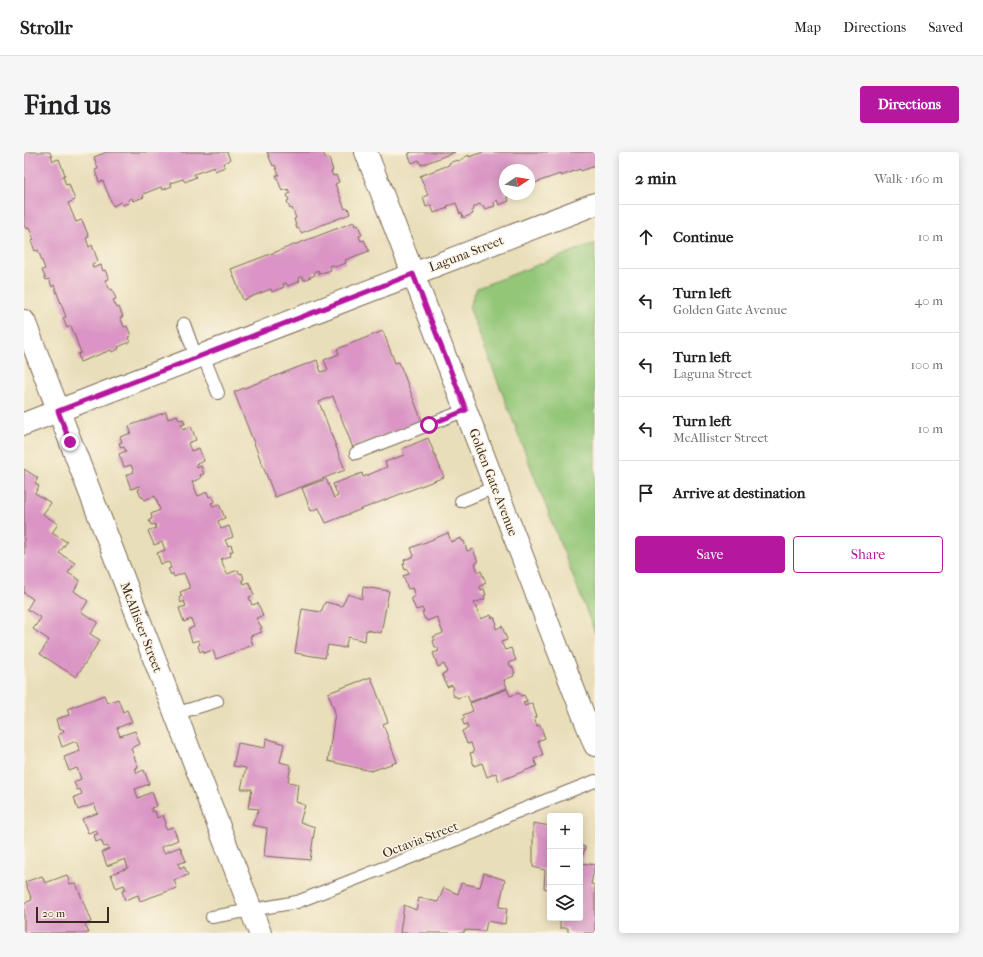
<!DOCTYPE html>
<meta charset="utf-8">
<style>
body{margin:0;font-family:"IM FELL French Canon",serif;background:#f6f6f6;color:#202124}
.controls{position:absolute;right:12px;bottom:12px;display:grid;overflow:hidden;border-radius:4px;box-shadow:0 2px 10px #0003}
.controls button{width:36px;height:36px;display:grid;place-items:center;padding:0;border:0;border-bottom:1px solid #e0e0e0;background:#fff;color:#202124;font:20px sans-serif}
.compass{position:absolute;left:475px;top:12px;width:36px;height:36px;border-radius:50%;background:#fff;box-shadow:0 2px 10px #0003;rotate:78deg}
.scale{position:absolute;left:12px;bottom:10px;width:73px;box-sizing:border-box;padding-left:4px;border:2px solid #3b2a1e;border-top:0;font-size:11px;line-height:14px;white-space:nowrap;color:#3b2a1e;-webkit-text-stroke:3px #fcf5e5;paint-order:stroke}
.stop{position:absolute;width:12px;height:12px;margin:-9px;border:3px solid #b5179e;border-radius:50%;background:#fff}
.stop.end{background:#b5179e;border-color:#fff;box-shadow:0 1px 4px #0008}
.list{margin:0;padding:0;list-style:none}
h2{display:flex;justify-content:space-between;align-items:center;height:52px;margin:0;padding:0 16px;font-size:17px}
h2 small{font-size:13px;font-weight:400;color:#757577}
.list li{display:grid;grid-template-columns:26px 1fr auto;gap:12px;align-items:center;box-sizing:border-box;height:64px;padding:0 16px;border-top:1px solid #e0e0e0}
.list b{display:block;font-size:15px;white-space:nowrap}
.list p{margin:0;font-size:13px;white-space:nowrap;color:#757577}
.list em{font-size:13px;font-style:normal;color:#757577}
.actions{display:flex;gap:8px;padding:12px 16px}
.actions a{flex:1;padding:9px 0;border:1px solid #b5179e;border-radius:4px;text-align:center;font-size:14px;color:#b5179e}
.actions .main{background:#b5179e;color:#fff}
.icon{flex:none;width:22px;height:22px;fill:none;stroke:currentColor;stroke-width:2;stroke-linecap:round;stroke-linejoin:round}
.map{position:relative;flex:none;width:571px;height:781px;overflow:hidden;border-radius:4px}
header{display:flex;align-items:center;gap:24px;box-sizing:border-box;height:56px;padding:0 20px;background:#fff;border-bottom:1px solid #e0e0e0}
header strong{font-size:19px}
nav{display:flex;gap:22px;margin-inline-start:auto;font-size:14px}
.intro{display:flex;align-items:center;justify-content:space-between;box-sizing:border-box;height:96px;padding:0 24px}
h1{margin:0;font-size:28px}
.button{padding:10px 18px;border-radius:4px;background:#b5179e;color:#fff;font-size:14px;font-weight:700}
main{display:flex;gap:24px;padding:0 24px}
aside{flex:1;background:#fff;border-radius:4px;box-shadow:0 2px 10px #0003}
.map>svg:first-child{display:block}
.green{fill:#93c677;stroke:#67784a}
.building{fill:#da94c5}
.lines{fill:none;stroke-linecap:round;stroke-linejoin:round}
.service-casing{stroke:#786955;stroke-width:14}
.minor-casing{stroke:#786955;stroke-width:24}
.secondary-casing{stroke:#786955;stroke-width:24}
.service{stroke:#fff;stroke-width:12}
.minor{stroke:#fff;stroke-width:22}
.secondary{stroke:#fff;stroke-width:22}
.route{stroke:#b5179e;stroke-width:5}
.labels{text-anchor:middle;stroke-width:3;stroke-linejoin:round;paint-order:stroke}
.street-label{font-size:13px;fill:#3b2a1e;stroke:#fcf5e5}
</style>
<header>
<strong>Strollr</strong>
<nav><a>Map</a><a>Directions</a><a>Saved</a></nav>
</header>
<div class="intro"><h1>Find us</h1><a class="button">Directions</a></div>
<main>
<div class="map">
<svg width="571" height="781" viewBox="0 0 571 781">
<rect width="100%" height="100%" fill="#fcf5e5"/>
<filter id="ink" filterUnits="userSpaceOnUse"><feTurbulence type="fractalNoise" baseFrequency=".025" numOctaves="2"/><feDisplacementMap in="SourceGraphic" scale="8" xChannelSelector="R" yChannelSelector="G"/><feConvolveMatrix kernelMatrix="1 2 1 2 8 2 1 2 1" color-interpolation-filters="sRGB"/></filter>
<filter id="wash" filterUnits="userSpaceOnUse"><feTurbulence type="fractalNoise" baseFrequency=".012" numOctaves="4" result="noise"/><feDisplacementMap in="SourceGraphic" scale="16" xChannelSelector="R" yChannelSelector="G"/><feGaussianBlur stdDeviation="0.9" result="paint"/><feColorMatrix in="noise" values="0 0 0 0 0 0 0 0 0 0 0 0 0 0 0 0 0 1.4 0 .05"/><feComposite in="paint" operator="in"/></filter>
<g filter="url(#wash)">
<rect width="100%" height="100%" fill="#e9deba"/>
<polygon class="green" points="571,91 571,481 445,155 453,136"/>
<g id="blocks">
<g class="building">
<polygon points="0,0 26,0 29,9 35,7 41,23 39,24 42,33 45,32 51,48 44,51 52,70 58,68 65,85 62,86 65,95 68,93 74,109 68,112 69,116 77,113 79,119 81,118 85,127 81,128 86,138 88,137 92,147 89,148 93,156 95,155 99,165 96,165 100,175 103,174 107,184 104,185 106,190 94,195 95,197 88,200 87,198 56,210 54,202 57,201 47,174 43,176 39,166 42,165 30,133 28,135 25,127 22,128 18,118 21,117 14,98 11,99 7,89 10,88 5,76 2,77 0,73"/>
<polygon points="83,0 203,0 206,8 199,11 201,15 191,19 190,15 170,22 172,25 161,30 159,27 146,31 148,34 138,38 137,35 119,42 120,45 109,49 108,46 104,48 105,51 98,53 97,50 89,54 79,29 75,30 71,18 74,17 70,5"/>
<polygon points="243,0 299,0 302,7 305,6 309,19 307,19 309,24 312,23 315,30 311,32 321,57 324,56 326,62 277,81 275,76 273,77 270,67 272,66 268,56 266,57 263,49 265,48 263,43 266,41 264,37 258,39 252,23 255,23 251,13 249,14"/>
<polygon points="386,0 431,0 397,13 395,8 388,11 384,2 386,2"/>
<polygon points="459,0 571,0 571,14 557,19 556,17 537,24 536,22 505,33 505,18 481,18 481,42 484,42 485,44 483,44 485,49 475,53 473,48 470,50 471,54 461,57 459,53 457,54 456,52 450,55 450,57 448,58 449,62 439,66 438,61 436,62 432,51 423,54 424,56 410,61 407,53 402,55 399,45 404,43 396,24 425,13 425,11 433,8 434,9 445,3 445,5"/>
<polygon points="330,70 331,74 334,73 338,83 335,84 337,89 340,88 345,99 321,108 322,111 311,115 310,113 305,114 307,118 295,122 294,118 290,120 291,123 280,128 278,124 275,126 276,129 264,134 262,131 259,132 260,135 248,140 247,137 219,148 207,117"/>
<polygon points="359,179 371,211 375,210 398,269 329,296 309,244 295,250 321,318 251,345 210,240 293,208 297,220 304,218 300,208 315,202 313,197"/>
<polygon points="142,260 144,267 153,263 155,268 159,267 161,272 157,273 159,278 167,274 172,288 164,291 167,299 175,296 180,309 172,312 173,316 177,314 180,322 176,323 177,326 168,330 174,344 183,340 185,345 188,344 190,350 187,351 189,354 195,352 201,366 194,369 197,377 205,374 209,385 201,388 204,394 207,393 209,399 206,400 207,404 197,407 200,415 203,422 214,418 216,422 218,421 220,427 218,428 220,432 225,430 230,443 225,445 228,453 234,451 239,464 232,466 238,476 236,477 238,480 226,484 229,493 192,507 189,498 180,501 179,498 176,500 174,494 176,492 174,488 168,490 164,477 170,475 167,467 160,470 155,456 162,454 160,449 157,451 155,445 158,444 156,440 166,436 160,421 150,425 149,421 147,423 144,417 147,416 145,410 137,412 133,401 141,398 138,390 130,393 124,379 132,376 131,372 127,373 125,368 128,367 127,362 136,358 131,344 120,348 119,345 117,345 114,338 116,337 115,334 107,337 102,323 110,320 107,313 100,315 95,302 102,299 100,295 97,296 95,291 98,290 96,285 107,281 105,274"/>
<polygon points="404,286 420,325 302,371 295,356 287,359 278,336 302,327 310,346 314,344 309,332 338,321 339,325 363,315 361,310 380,303 378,297"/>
<polygon points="0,317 14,326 11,331 15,334 11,341 27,351 19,362 34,372 28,381 43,390 35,401 51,411 44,421 56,428 50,439 64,449 57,460 74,470 66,482 76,488 52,525 16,502 25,488 9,477 17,466 3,457 9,447 0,441"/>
<polygon points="424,381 427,390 437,386 438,389 440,389 443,399 449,397 454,410 451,412 454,420 457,419 462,431 456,434 457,438 460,437 462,443 460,444 461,447 450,451 457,467 467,463 468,466 470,465 473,472 471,473 472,477 478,474 483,488 477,490 481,498 487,496 492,508 485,511 487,515 488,514 491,521 489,522 490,524 480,528 483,536 446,550 443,543 433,546 432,544 430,545 428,538 430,537 428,533 423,535 418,522 423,520 420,512 414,515 409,501 415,499 413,495 411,495 409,489 411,488 409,485 419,481 413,465 403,469 402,467 401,467 398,461 400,460 398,456 392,458 387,446 391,444 388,436 384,437 379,424 385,422 383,417 381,418 379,412 381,412 380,408 390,404 387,396"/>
<polygon points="339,435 365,439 357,481 342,478 341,489 324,485 321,496 304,493 301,506 271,501 278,457 297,460 301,450 318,454 324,442 338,447"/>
<polygon points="347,525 364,570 359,572 373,610 347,619 304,609 311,560 304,541"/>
<polygon points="483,537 486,544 495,541 497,544 500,543 503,549 499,550 501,554 508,551 513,565 510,566 513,574 516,573 521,586 514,589 519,603 510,607 513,614 475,629 472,621 463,625 458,611 450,614 446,601 450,600 447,591 443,592 438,579 444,576 443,572 440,573 438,567 441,566 439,563 449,559 446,551"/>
<polygon points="80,543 83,551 94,547 99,560 103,558 108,570 93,576 96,584 111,579 116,592 107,596 114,615 111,616 113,621 120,618 125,632 111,637 114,646 128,640 133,654 127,656 128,660 131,659 133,666 139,663 142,672 140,673 142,677 149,675 154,688 137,695 140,701 156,695 162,709 154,712 156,716 160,714 164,723 150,728 153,736 116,749 114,743 101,748 98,739 102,738 100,733 92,736 87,722 104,716 101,707 83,714 78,700 85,697 83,694 80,695 77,688 72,690 70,683 74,682 72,678 64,681 58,667 74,661 70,652 54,658 50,645 58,642 56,637 53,638 50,630 57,627 53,616 45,619 40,605 56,599 52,589 38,595 34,583 40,580 39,577 35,578 32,567 45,563 43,557"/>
<polygon points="242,586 260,592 256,610 267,613 264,630 274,632 272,650 281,653 276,670 291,675 286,708 240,704 243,676 228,673 235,657 224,656 228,637 217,637 222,616 209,614 214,591 241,596"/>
<polygon points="509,671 526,674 526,738 520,736 521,718 509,715"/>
<polygon points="556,693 561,695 557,711 571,713 567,732 571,733 571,781 544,781 544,776 536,776 536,766 556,766"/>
<polygon points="460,721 481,728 475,755 483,756 481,772 463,769 461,779 440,778 440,781 376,781 380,753 392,758 395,746 414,750 420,736 434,742 437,731 456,735"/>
<polygon points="43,723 46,732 52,731 67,770 61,772 65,781 0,781 0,751 8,748 1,730 18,724 21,731"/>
</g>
</g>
</g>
<g filter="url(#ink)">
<use href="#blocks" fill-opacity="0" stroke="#786955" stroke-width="1"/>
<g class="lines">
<defs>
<g id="service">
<polyline points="160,172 172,205"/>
<polyline points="179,203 194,241"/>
<polyline points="332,301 442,258"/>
<polyline points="437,349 471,335"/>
<polyline points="151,562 193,549"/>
<polyline points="188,765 273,750 454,679 485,663 571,629"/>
</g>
<g id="minor">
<polyline points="0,169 236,781"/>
<polyline points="0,272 571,52"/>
</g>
<polyline id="secondary" points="342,0 571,593"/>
</defs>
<use href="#service" class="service-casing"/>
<use href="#minor" class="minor-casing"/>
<use href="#secondary" class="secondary-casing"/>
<use href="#service" class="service"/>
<use href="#minor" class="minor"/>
<use href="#secondary" class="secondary"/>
</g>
</g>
<g class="lines" filter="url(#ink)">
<polyline class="route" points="46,290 34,259 389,122 442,258 405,273"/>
</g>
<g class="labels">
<g class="street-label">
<text transform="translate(442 101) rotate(-21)" y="5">Laguna Street</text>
<text transform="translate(470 330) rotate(69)" y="5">Golden Gate Avenue</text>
<text transform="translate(118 475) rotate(69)" y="5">McAllister Street</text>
<text transform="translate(396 687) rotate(-21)" y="5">Octavia Street</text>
</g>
</g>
</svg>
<div class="controls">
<button>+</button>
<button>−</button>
<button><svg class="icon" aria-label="layers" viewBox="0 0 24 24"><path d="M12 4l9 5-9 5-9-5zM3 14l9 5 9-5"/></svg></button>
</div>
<svg class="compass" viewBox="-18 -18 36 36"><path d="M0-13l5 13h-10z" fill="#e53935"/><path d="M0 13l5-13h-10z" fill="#757577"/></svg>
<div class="scale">20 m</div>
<div class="stop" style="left:405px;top:273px"></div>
<div class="stop end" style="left:46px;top:290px"></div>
</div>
<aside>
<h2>2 min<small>Walk · 160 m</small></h2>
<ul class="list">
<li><svg class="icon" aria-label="ahead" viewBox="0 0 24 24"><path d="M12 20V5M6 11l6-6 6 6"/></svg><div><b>Continue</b></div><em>10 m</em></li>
<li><svg class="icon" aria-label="left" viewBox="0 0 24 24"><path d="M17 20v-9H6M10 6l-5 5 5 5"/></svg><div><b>Turn left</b><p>Golden Gate Avenue</p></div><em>40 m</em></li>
<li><svg class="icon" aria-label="left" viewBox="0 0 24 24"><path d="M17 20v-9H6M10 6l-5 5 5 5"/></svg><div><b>Turn left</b><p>Laguna Street</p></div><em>100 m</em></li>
<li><svg class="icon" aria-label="left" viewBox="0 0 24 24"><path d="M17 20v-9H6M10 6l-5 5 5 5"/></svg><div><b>Turn left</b><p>McAllister Street</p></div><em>10 m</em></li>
<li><svg class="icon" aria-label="arrive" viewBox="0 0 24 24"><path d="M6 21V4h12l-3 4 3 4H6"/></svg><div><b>Arrive at destination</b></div></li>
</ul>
<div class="actions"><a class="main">Save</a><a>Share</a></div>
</aside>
</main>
